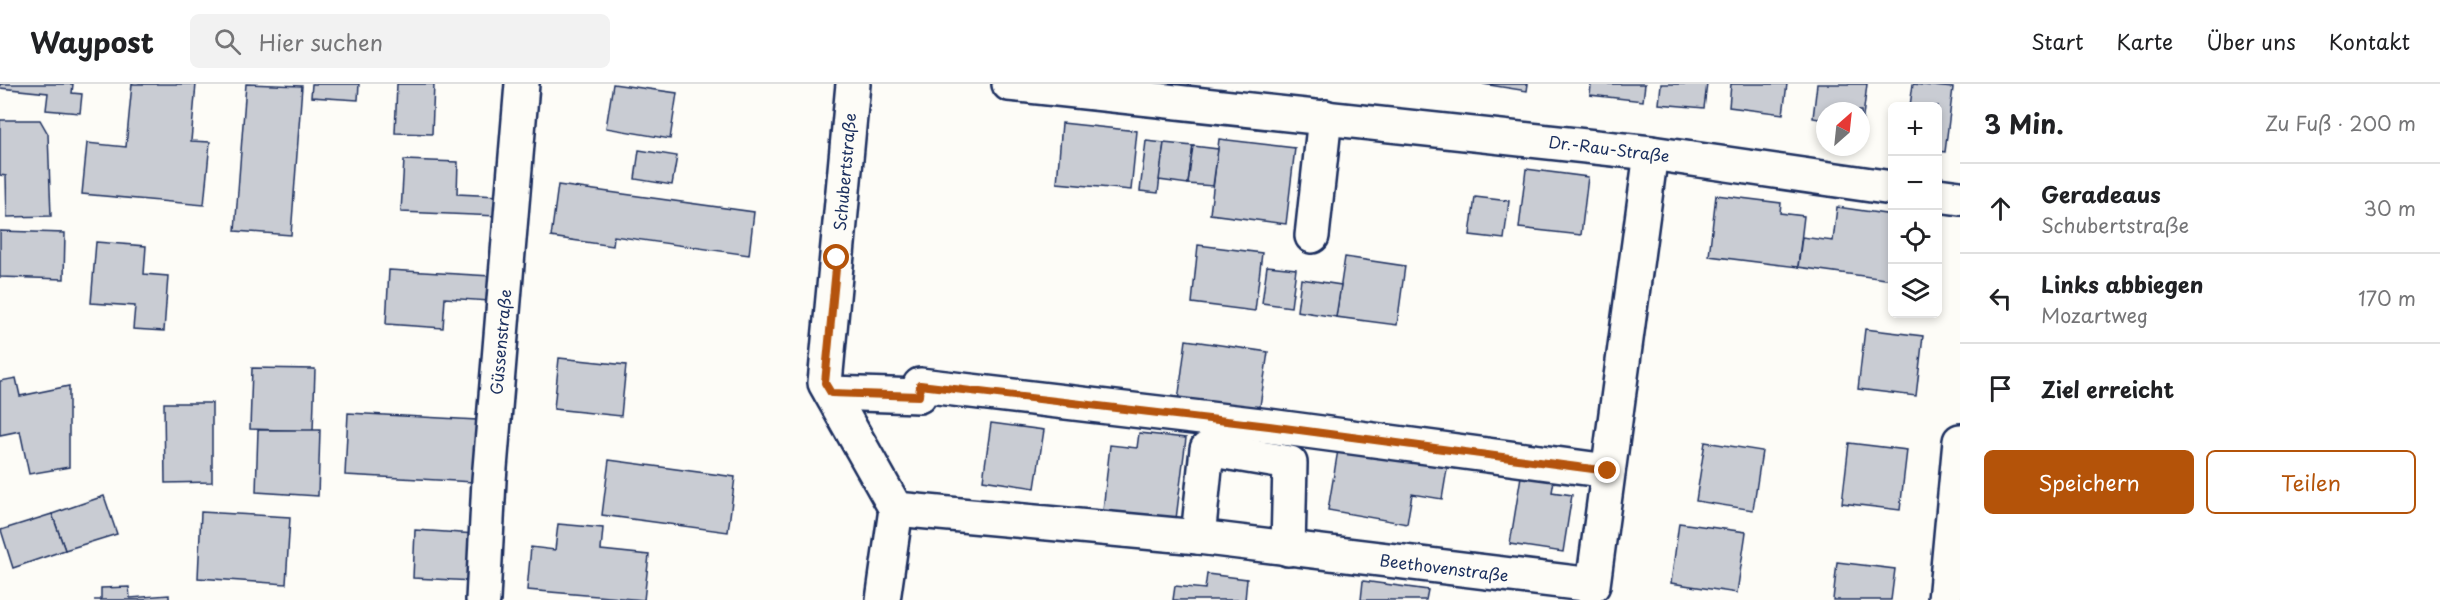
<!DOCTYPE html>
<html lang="de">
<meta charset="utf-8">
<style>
body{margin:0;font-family:"Playpen Sans",sans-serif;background:#f2f2f2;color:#202124}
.controls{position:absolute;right:18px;top:18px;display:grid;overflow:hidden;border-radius:9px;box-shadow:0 3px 9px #0003}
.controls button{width:54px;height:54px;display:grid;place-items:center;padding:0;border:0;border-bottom:2px solid #e0e0e0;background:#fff;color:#202124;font:30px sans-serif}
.compass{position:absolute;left:1816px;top:18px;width:54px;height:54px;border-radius:50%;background:#fff;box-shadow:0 3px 9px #0003;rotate:27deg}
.stop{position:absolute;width:18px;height:18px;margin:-14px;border:4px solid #b45309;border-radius:50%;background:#fff}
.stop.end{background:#b45309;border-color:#fff;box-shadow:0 2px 6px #0008}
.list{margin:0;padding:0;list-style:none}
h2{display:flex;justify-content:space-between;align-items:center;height:78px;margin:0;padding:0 24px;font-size:26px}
h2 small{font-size:20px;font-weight:400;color:#757577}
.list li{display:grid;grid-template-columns:39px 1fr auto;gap:18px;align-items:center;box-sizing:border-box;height:90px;padding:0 24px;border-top:2px solid #e0e0e0}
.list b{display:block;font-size:22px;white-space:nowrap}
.list p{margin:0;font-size:20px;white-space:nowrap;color:#757577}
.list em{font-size:20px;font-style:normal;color:#757577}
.actions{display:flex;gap:12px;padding:18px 24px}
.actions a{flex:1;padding:14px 0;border:2px solid #b45309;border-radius:9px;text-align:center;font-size:21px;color:#b45309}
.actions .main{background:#b45309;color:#fff}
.icon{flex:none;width:33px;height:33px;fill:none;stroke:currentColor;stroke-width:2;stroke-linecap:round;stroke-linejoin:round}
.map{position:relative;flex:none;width:1960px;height:516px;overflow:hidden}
header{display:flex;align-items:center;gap:36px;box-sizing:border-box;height:84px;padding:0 30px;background:#fff;border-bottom:2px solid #e0e0e0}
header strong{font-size:28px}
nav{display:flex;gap:33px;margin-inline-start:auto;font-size:21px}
.search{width:420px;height:54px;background:#f2f2f2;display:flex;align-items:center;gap:15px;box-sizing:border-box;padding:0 21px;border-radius:9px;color:#757577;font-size:22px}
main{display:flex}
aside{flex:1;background:#fff}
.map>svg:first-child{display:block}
.building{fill:#c9ccd3;stroke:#1b2f5e;stroke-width:1.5}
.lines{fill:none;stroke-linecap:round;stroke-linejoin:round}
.minor-casing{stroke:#1b2f5e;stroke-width:38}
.minor{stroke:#fdfcf7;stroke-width:33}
.route{stroke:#b45309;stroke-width:8}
.labels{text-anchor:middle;stroke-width:5;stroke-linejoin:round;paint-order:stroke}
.street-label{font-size:16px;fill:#1b2f5e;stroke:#fdfcf7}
</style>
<header>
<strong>Waypost</strong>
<div class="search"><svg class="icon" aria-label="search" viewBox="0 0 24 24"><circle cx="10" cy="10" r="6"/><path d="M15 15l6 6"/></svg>Hier suchen</div>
<nav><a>Start</a><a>Karte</a><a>Über uns</a><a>Kontakt</a></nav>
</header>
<main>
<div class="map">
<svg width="1960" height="516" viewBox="0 0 1960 516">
<rect width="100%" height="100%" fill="#fdfcf7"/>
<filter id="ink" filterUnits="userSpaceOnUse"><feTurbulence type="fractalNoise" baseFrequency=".0167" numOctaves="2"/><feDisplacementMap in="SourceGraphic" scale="12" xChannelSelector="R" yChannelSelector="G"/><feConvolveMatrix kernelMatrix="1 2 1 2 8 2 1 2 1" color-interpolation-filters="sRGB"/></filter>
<g filter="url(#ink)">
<g class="building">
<polygon points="0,0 73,0 72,9 82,10 80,29 46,26 48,9 0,4"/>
<polygon points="132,0 196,0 191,57 210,58 204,121 82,110 87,59 126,63"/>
<polygon points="246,0 302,2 291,151 235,147"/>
<polygon points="312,0 359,0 358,16 311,13"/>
<polygon points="397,0 434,0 432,50 395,49"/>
<polygon points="613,0 677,9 670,55 606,44"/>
<polygon points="1483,0 1528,0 1527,7"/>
<polygon points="1591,0 1645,0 1643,17 1590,11"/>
<polygon points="1661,0 1707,0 1704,24 1659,20"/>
<polygon points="1731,0 1787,0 1783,30 1729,23"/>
<polygon points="1817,0 1867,0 1862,41 1861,27 1825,27 1825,36 1813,34"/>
<polygon points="1913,0 1953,4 1945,68 1938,67 1938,22 1910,22"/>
<polygon points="0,36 40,36 48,50 51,132 7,133 6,92 0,91"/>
<polygon points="1062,39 1137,47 1131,106 1057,99"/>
<polygon points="1219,55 1295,64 1286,140 1210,130"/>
<polygon points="1146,57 1164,59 1158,109 1140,107"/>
<polygon points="1164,59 1193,62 1188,100 1159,96"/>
<polygon points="1193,62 1218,65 1213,102 1188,100"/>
<polygon points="639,66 677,72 672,101 635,95"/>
<polygon points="404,76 458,78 457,110 499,112 498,132 401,128"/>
<polygon points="1526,85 1588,93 1581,151 1519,144"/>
<polygon points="558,101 754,128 749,171 614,152 613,162 551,153"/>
<polygon points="1716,111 1781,119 1780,129 1804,132 1798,183 1709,172"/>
<polygon points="1475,113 1509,117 1504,155 1470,151"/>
<polygon points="1837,123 1892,131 1892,196 1798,183 1802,153 1833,157"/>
<polygon points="0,147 65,149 64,195 0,193"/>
<polygon points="96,158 146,162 144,190 168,192 164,247 133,245 135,222 91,219"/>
<polygon points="1198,161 1262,169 1255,227 1192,219"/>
<polygon points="1345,173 1405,182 1397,241 1336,233"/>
<polygon points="1267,182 1296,185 1291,223 1262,219"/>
<polygon points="389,186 491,192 490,217 445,214 443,244 386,240"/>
<polygon points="1301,195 1341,201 1336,233 1297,227"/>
<polygon points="1865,245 1923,252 1916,312 1858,305"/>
<polygon points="1186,256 1268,268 1259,329 1178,317"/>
<polygon points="559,274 626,281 621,332 554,325"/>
<polygon points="252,284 315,285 313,347 250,345"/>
<polygon points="16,294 20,312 69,302 69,383 29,390 20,347 0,351 0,297"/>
<polygon points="164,319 212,319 212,398 165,399"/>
<polygon points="348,329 477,336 474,398 345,391"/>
<polygon points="991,339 1044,346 1035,404 983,396"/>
<polygon points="258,346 320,346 318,412 256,408"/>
<polygon points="1139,349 1186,354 1176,435 1103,427 1110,361 1137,364"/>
<polygon points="1705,358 1762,367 1753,426 1696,417"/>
<polygon points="1849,359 1907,366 1900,426 1842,419"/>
<polygon points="1339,360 1448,379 1442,415 1412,410 1407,440 1328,426"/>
<polygon points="609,376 735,393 728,448 602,431"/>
<polygon points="1523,380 1556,385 1552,408 1572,411 1563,468 1510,460"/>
<polygon points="104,412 117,450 65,466 52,430"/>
<polygon points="201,428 290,433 286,500 198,494"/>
<polygon points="52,430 65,466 13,484 1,446"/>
<polygon points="1679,439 1746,448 1737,509 1671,499"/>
<polygon points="558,440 603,444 601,466 649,471 644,516 527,506 531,463 555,466"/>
<polygon points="415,446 476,450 474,497 413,494"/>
<polygon points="1837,478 1895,485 1891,516 1833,516"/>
<polygon points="1207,490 1247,495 1245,516 1173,516 1175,502 1205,505"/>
<polygon points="1363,497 1428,506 1426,516 1361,516"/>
<polygon points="129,503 130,514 169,511 169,516 94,516 101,516 101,504"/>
</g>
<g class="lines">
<defs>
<g id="minor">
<polyline points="853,0 825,299 896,425 883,516"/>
<polyline points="1009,0 1651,69 1892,104"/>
<polyline points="1938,111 1960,114"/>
<polyline points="1312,152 1325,33"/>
<polyline points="831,309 919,312 920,301 1269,342 1608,387"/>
<polyline points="896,425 1198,453 1593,501 1651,69"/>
<polyline points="1198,453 1207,365 1290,379 1288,465"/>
<polyline points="483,516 489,396 522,0"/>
<polyline points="1945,516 1960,357"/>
</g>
</defs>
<use href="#minor" class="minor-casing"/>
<use href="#minor" class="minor"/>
</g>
</g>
<g class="lines" filter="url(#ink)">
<polyline class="route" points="837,174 825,299 831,309 919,312 920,301 1269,342 1608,387"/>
</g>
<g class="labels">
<g class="street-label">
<text transform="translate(1609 65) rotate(7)" y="6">Dr.-Rau-Straße</text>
<text transform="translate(845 88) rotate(-85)" y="6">Schubertstraße</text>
<text transform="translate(501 258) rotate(-85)" y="6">Güssenstraße</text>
<text transform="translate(1444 484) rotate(7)" y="6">Beethovenstraße</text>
</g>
</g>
</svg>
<div class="controls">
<button>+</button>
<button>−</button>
<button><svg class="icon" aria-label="locate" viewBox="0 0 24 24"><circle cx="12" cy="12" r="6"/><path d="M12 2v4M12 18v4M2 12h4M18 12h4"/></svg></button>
<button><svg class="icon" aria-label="layers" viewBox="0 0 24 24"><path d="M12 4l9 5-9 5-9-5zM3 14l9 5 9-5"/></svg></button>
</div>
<svg class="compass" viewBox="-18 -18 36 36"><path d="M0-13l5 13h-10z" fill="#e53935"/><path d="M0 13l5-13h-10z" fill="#757577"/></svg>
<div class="stop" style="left:837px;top:174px"></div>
<div class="stop end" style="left:1608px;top:387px"></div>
</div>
<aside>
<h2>3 Min.<small>Zu Fuß · 200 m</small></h2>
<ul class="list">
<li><svg class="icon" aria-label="ahead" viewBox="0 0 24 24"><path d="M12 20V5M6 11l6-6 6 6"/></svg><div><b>Geradeaus</b><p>Schubertstraße</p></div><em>30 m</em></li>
<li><svg class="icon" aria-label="left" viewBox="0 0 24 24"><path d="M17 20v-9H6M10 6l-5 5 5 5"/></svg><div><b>Links abbiegen</b><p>Mozartweg</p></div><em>170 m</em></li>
<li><svg class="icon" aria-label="arrive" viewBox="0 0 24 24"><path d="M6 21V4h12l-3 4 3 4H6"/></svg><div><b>Ziel erreicht</b></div></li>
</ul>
<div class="actions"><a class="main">Speichern</a><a>Teilen</a></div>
</aside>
</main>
